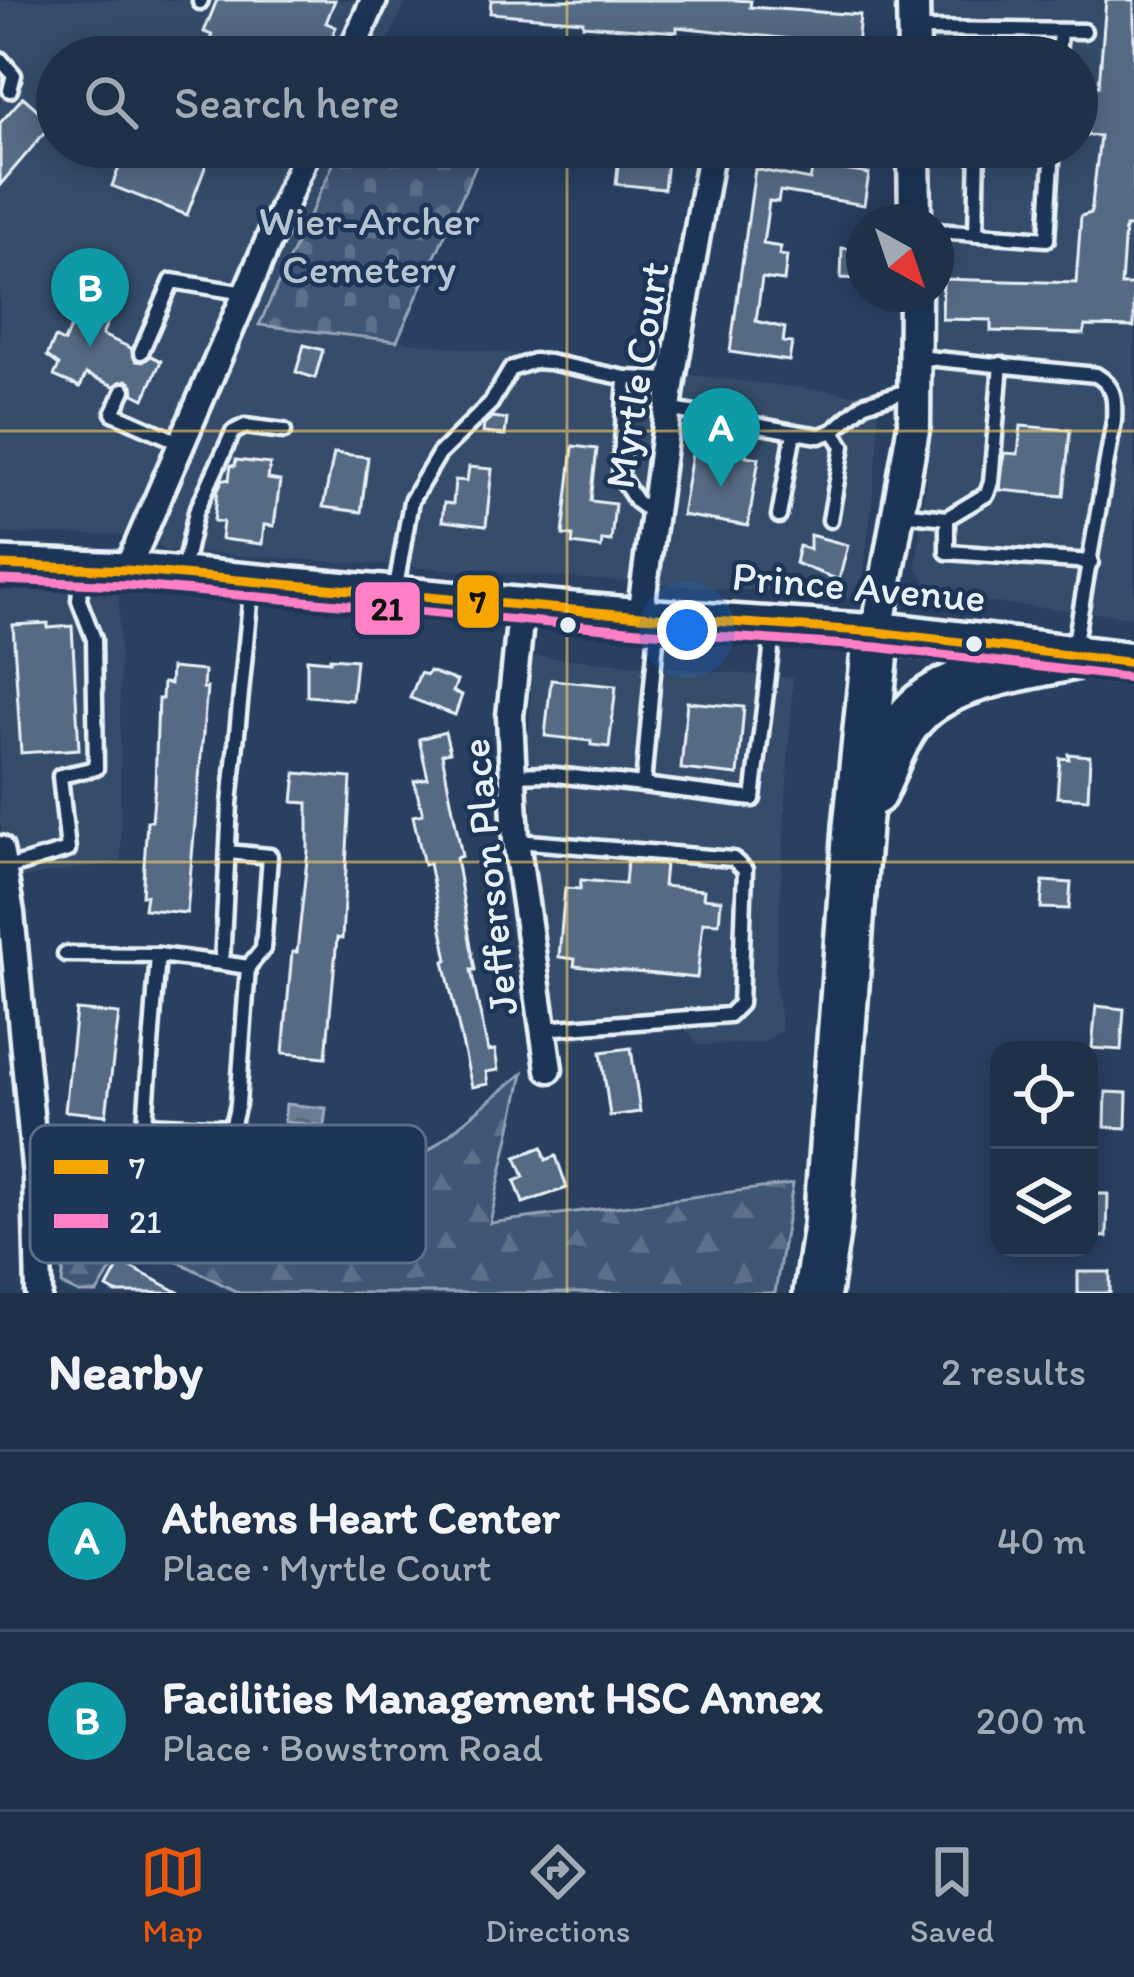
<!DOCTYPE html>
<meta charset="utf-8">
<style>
body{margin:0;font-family:Itim,sans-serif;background:#273850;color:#f1f3f6}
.controls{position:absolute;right:36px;bottom:36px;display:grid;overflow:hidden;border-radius:24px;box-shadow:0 6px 30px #0003}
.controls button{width:108px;height:108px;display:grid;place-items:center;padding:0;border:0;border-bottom:3px solid #3c4b61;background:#1f3049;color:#f1f3f6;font:60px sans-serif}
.compass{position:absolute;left:846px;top:204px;width:108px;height:108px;border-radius:50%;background:#1f3049;box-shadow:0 6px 30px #0003;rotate:140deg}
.you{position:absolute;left:687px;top:630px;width:42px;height:42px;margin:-30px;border:9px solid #fff;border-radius:50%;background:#1a73e8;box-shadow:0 0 0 18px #1a73e833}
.badge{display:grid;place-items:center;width:78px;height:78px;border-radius:50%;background:#ea580c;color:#fff;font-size:39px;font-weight:700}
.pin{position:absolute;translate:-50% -99px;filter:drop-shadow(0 3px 6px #0008)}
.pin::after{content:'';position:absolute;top:63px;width:42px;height:36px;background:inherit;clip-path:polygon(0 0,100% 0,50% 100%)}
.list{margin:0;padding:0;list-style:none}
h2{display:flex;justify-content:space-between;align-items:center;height:156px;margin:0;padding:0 48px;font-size:51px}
h2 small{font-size:39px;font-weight:400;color:#a1a9b4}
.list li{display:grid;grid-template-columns:78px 1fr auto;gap:36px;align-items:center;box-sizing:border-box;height:180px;padding:0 48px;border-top:3px solid #3c4b61}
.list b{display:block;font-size:45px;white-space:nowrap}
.list p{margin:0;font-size:39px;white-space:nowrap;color:#a1a9b4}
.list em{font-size:39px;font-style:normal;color:#a1a9b4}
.icon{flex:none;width:66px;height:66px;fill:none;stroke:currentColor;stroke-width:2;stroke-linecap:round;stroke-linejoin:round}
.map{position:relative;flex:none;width:1134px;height:1293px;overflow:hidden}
.search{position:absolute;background:#1f3049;box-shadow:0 6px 30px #0003;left:36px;right:36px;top:36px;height:132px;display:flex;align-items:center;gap:30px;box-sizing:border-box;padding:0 42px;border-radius:66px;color:#a1a9b4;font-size:45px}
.sheet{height:516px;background:#1f3049}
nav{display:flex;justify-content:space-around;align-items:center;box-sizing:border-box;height:168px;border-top:3px solid #3c4b61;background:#1f3049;font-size:33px;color:#a1a9b4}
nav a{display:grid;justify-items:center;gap:6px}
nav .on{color:#ea580c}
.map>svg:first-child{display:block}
.built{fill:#364d6b}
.forest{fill:url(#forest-firs);stroke:#94a4b6;stroke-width:3}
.cemetery{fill:url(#cemetery-stones);stroke:#94a4b6;stroke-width:3}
.water{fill:url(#water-waves);stroke:#9dabbd;stroke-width:3}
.building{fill:#556a83;stroke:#e8f1f8;stroke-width:3}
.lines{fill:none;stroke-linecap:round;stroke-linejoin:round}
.service-casing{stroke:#e8f1f8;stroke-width:21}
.minor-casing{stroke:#e8f1f8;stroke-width:33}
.tertiary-casing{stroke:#e8f1f8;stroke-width:39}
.secondary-casing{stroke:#e8f1f8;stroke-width:42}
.trunk-casing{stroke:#e8f1f8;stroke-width:48}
.motorway-casing{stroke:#e8f1f8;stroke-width:54}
.service{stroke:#1d3557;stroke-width:12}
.minor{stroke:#1d3557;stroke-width:24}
.tertiary{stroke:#1d3557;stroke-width:30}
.secondary{stroke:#1d3557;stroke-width:33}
.trunk{stroke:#1d3557;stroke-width:39}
.motorway{stroke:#1d3557;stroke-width:45}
.bus-1-casing{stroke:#1d3557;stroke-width:18}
.bus-2-casing{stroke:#1d3557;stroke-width:18}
.bus-1{stroke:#f7a600;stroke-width:9}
.bus-2{stroke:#ff80c5;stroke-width:9}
.grid{fill:none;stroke:#ffd166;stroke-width:3;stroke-opacity:0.55}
.bus-dot{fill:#e8f1f8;stroke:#1d3557;stroke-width:4.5}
.labels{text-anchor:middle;stroke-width:9;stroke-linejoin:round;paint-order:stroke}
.park-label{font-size:42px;fill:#b6c3d0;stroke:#1d3557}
.street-label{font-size:42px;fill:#e8f1f8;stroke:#1d3557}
.key{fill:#1d3557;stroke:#5a6d87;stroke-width:3}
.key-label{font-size:33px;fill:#e8f1f8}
.line-badge{stroke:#1d3557;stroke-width:4.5}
.pale-badge-label{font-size:33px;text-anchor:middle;font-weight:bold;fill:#111}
</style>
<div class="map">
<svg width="1134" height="1293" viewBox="0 0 1134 1293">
<defs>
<pattern id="forest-firs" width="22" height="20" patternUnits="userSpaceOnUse" patternTransform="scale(3)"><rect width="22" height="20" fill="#415774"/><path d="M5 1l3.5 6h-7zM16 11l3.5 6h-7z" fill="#5c7089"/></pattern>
<pattern id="cemetery-stones" width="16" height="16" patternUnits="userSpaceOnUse" patternTransform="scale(3)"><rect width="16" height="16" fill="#415774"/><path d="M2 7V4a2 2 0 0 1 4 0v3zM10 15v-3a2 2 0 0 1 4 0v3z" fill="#5c7089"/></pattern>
<pattern id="water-waves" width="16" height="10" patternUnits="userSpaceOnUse" patternTransform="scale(3)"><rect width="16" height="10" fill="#6b7c95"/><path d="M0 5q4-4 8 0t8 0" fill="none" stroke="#5a6573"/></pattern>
</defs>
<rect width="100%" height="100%" fill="#294061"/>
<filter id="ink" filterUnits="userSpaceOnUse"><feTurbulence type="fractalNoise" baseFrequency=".00833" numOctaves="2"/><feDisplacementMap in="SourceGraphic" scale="24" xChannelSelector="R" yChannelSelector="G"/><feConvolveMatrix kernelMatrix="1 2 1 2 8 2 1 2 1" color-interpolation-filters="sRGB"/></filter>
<g filter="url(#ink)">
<g class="built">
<polygon points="0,0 407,0 380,57 57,57 57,147 338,147 257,324 878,397 878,448 861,598 163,550 151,535 0,534"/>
<polygon points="928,0 1134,0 1134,617 935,597 916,567 930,441 930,294 936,294 936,222 930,222 929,147 1077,147 1077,57 928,57"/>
<polygon points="0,590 119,594 121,862 18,878 0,824"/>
<polygon points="533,656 793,678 775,983 782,1030 762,1043 699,1045 686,1030 560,1041 525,809"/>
</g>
<polygon class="forest" points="523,1073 490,1223 793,1184 775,1293 239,1293 131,1237 97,1293 79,1293 62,1285 69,1205 322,1239"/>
<polygon class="cemetery" points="341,147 381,147 478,161 397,341 259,325"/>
<polygon class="water" points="286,1104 326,1108 324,1126 284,1122"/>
<g class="building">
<polygon points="217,0 335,0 326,23 336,27 324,57 203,57 212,35 204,32"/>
<polygon points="491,0 734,0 751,1 750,7 860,15 857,46 677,27 677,32 583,25 583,21 490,13"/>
<polygon points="1106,0 1134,0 1134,227 1125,227 1121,285 1134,285 1134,327 1085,326 1084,334 991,331 991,320 942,319 943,279 1076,283 1081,216 1091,213 1100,136 1087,135 1093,85 1099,86"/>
<polygon points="23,97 53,123 0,185 0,123"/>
<polygon points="127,147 183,147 209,157 187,215 112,186"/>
<polygon points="619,156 667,161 664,189 616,184"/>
<polygon points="813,165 869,174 864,205 780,191 778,202 769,201 763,244 781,247 779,255 787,256 784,281 762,278 756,321 785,328 783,342 792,343 789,361 730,352 755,169 810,180"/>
<polygon points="842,248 864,250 863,279 841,278"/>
<polygon points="88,288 117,301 102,335 131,348 136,361 143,362 151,356 161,361 144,399 134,394 133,385 127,380 114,386 86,374 80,387 54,376 59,365 47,356 55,338 64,342"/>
<polygon points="304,345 323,350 315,378 296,372"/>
<polygon points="492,417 507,419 505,435 483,433 484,424"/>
<polygon points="1021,426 1070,430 1064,496 1000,490 1004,453 1018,454"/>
<polygon points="708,439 747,446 746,456 759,458 748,526 682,515 693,448 706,450"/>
<polygon points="573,446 597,449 591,501 615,504 611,541 602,540 601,548 572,544 573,536 563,535"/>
<polygon points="334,453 368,457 361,512 323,507"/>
<polygon points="236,460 270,464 268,479 280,481 274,526 264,525 262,544 221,539 223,522 214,521 218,489 223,479 229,480 231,465 235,466"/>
<polygon points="469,467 492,469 486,526 442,521 444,503 453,504 455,480 467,481"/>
<polygon points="810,535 848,545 839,580 795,563 799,546 810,549"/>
<polygon points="48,623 48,628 72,626 79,749 21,753 13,625"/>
<polygon points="330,658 356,660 352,700 307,696 307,659 330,661"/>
<polygon points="171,668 204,671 203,688 207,688 187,913 144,909 146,895 142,895 147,821 152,821 155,785 158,699 162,699 163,683 170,684"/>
<polygon points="429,671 457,681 453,692 462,695 455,715 410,698 420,673 427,675"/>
<polygon points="551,680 616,686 609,747 591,745 591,741 545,736"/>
<polygon points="687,702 744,707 738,775 681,769"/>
<polygon points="445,732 450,752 442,754 462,856 456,858 475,970 471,970 488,1051 495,1050 498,1070 486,1072 488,1084 472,1087 444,961 448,960 429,863 424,865 413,816 423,814 414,781 428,778 419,739"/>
<polygon points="1068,754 1090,756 1088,799 1057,797 1060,758 1069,759"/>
<polygon points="296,773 351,778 342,939 337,938 326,1057 283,1053 292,952 297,952 308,851 308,803 293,802"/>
<polygon points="627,861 665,864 663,886 704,890 703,898 721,900 719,923 703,922 697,978 574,966 575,959 559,957 565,888 580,889 581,880 625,884"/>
<polygon points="1043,881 1071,883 1069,909 1041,908"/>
<polygon points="1096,1006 1124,1009 1121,1050 1092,1048"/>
<polygon points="76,1010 119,1014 106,1115 65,1111"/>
<polygon points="631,1048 640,1112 610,1116 601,1052"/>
<polygon points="1106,1092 1127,1093 1126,1128 1105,1127"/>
<polygon points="542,1147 546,1160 556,1156 567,1188 523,1203 515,1181 524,1177 516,1157"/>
<polygon points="1089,1194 1108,1194 1107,1237 1089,1236"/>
<polygon points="121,1262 180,1293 116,1293 107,1288"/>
<rect x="1078" y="1272" width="32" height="21"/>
</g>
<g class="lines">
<defs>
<g id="service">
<polyline points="200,2 201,0"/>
<polyline points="915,29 1084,31"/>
<polyline points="1058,57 1060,31"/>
<polyline points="0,59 14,75 10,90"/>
<polyline points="936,231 1047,239 1053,147"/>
<polyline points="976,234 978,147"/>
<polyline points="141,352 172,281 245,293"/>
<path d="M917,357L1096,375C1116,387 1115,399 1114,421L1074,648"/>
<polyline points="626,378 620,476 636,501 653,514"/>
<polyline points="124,390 113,413 181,443"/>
<polyline points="668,409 794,432 779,516"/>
<polyline points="833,431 865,403 915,389"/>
<polyline points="794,432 820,436 833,431 843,446 830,520"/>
<polyline points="900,513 947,518 947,552 1091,562"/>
<polyline points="947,518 987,494 991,482 1001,364"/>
<polyline points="182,575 196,512 233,432 245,426 284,431"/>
<polyline points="395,593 411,501 439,454 491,403 511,369 534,361 549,362 626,378 672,380"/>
<polyline points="513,775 547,774 643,785 658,618"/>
<polyline points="643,785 753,799 774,626"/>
<polyline points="517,841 733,859 745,870 740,1004 729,1015 543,1029"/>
<polyline points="228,852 270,856 263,949 248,967"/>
<polyline points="4,869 68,850 60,776 96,768 94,639 79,600 82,569"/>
<polyline points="65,954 158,955"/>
<polyline points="222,963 158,955 145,1124 232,1128 238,1104 248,967 222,963 230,804 252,583"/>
</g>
<g id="minor">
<polyline points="349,57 374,0"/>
<polyline points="127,570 309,147"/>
<polyline points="522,604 510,716 516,841 549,1069"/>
<polyline points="640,616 672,380 712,147"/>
<polyline points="0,849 11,913 36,1177 39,1293"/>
</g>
<g id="tertiary">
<polyline points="913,0 914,57"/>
<polyline points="914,147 915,222"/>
<polyline points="877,632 914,424 915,294"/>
</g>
<polyline id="secondary" points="0,565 127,570 640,616 877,632"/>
<polyline id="trunk" points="877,632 1134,663"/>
<g id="motorway">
<path d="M873,792C884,769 892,742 907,722C941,675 1020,669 1073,656"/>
<polyline points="817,1293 827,1226 857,827 877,632"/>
</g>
</defs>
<use href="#service" class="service-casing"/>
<use href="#minor" class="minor-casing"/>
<use href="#tertiary" class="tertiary-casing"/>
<use href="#secondary" class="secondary-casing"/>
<use href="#trunk" class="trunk-casing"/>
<use href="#motorway" class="motorway-casing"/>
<use href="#service" class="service"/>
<use href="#minor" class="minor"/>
<use href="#tertiary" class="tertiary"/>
<use href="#secondary" class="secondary"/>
<use href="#trunk" class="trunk"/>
<use href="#motorway" class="motorway"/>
<defs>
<polyline id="bus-1" points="0,565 127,570 640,616 877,632 1134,663"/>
<polyline id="bus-2" points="0,580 126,585 639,631 876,647 1132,678"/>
</defs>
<use href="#bus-1" class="bus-1-casing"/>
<use href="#bus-2" class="bus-2-casing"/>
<use href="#bus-1" class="bus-1"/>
<use href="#bus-2" class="bus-2"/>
</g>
</g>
<path class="grid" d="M567,0V57M567,147V1293M0,431H1134M0,862H1134"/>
<g class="bus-dot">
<circle cx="568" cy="625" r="10"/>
<circle cx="974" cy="644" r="10"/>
</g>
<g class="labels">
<g class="park-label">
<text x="369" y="235">Wier-Archer<tspan x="369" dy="48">Cemetery</tspan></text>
</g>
<g class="street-label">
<text transform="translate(636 375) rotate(-81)" y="15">Myrtle Court</text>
<text transform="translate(859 586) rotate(5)" y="15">Prince Avenue</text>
<text transform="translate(488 877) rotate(-96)" y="15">Jefferson Place</text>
</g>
</g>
<rect x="30" y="1125" width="396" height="138" rx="18" class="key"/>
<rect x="54" y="1160" width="54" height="14" fill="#f7a600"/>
<rect x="54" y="1214" width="54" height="14" fill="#ff80c5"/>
<g class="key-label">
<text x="129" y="1179">7</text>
<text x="129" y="1233">21</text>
</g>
<g class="line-badge">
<rect x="455" y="573" width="46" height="57" rx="12" fill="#f7a600"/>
<rect x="353" y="580" width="69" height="57" rx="12" fill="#ff80c5"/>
</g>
<g class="pale-badge-label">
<text x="478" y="613">7</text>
<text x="387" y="620">21</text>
</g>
</svg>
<div class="controls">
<button><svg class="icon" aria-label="locate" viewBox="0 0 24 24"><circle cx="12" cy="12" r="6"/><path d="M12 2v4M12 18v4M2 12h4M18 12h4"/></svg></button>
<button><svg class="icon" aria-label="layers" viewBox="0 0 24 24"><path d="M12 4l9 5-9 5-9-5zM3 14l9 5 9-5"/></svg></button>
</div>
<svg class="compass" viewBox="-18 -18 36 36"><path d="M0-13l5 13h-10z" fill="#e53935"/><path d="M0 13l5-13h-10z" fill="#a1a9b4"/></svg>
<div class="you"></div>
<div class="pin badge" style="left:721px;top:487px;background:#0f9aa8">A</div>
<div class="pin badge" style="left:90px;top:347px;background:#0f9aa8">B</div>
<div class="search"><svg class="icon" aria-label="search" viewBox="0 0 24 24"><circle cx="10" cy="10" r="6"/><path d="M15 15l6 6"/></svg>Search here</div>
</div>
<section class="sheet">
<h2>Nearby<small>2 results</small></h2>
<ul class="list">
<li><span class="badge" style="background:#0f9aa8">A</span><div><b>Athens Heart Center</b><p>Place · Myrtle Court</p></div><em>40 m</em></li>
<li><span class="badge" style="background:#0f9aa8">B</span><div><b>Facilities Management HSC Annex</b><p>Place · Bowstrom Road</p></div><em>200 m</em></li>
</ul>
</section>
<nav>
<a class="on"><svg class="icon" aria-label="map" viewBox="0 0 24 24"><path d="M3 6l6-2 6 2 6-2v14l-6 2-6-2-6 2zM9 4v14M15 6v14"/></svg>Map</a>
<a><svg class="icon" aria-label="directions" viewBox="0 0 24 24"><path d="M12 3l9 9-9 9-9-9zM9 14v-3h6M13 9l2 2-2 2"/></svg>Directions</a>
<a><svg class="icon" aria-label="saved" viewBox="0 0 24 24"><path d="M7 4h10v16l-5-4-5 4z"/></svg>Saved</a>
</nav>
